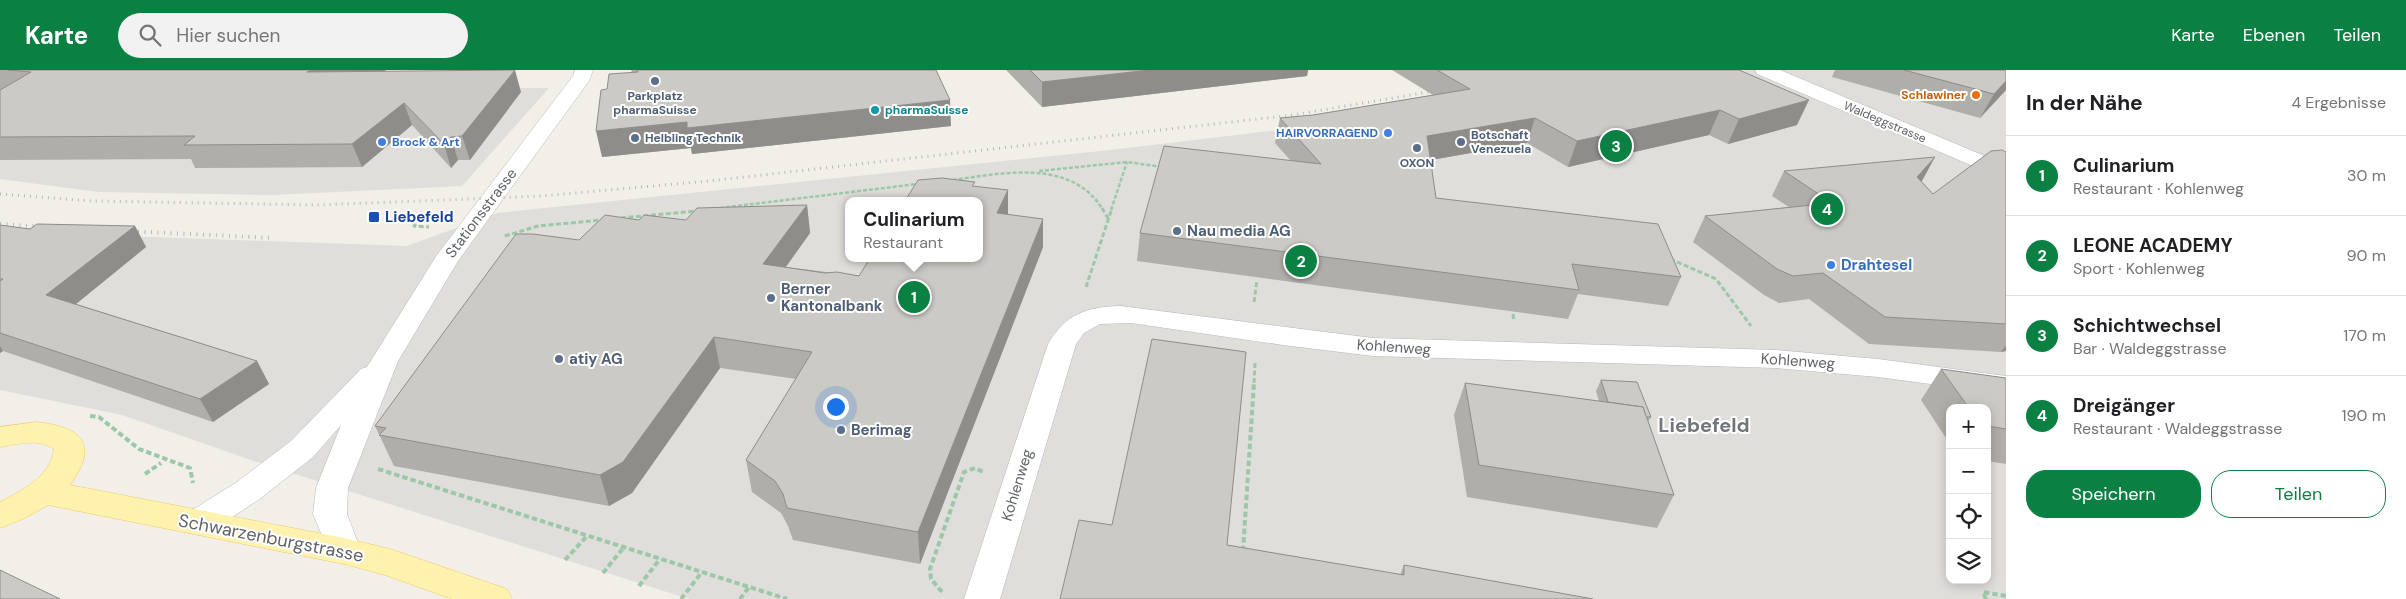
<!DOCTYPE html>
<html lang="de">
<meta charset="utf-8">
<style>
body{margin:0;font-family:"DM Sans",sans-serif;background:#f2f2f2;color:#202124}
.controls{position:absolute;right:15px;bottom:15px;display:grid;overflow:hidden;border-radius:10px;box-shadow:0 2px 12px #0003}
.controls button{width:45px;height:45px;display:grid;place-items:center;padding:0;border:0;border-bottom:1px solid #e0e0e0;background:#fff;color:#202124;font:25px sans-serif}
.you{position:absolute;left:835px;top:336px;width:18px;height:18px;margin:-12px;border:4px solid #fff;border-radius:50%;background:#1a73e8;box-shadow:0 0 0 8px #1a73e833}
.badge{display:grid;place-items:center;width:32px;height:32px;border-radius:50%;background:#0b8043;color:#fff;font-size:16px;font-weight:700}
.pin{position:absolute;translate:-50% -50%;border:2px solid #fff;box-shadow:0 1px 5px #0006}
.popup{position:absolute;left:845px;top:127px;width:138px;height:65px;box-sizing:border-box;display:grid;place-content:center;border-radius:10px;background:#fff;filter:drop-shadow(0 1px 4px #0005);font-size:16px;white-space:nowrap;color:#757577}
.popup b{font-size:19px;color:#202124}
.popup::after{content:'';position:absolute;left:50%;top:100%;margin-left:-10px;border:10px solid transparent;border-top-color:#fff}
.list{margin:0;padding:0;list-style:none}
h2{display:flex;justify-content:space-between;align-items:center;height:65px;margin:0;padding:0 20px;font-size:21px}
h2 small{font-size:16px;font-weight:400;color:#757577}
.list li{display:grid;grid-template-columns:32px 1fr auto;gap:15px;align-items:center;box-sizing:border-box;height:80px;padding:0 20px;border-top:1px solid #e0e0e0}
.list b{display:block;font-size:19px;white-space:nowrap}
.list p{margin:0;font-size:16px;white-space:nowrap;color:#757577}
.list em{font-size:16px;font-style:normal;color:#757577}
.actions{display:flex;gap:10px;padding:15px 20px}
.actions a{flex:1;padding:11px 0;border:1px solid #0b8043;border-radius:20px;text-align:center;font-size:18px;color:#0b8043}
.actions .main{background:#0b8043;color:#fff}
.icon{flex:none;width:28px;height:28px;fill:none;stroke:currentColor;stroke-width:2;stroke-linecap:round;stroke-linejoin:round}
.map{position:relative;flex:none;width:2006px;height:529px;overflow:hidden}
header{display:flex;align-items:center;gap:30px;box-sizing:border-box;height:70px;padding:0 25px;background:#0b8043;color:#fff}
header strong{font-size:24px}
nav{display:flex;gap:28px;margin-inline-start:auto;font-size:18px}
.search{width:350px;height:45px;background:#f2f2f2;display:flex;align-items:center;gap:12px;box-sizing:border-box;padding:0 18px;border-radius:28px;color:#757577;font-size:19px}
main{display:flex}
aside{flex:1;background:#fff}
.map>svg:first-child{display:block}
.industrial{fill:#e0deda;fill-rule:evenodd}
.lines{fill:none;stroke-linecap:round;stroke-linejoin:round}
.minor-casing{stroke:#b5b8bc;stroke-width:1}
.major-casing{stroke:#f2c960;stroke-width:1}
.path-far2{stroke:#9cc7a9;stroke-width:2.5;stroke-dasharray:4 2;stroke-linecap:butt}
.path-far1{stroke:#9cc7a9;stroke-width:3;stroke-dasharray:5 2.5;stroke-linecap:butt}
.path{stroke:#9cc7a9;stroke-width:4;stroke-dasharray:5.5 3;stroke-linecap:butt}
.minor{fill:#fff;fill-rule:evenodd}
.major{fill:#fff2af;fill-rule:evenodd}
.rail-far1{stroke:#b6b7b8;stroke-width:3;stroke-dasharray:1 5;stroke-linecap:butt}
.rail{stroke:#b6b7b8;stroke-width:4;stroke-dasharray:1 5.5;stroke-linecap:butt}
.wall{fill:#afaea9}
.shaded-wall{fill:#8f8d8a}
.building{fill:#cccac5;stroke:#8f8d8a}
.service-dot{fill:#5c6f8a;stroke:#fff;stroke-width:2}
.food-dot{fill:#e8710a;stroke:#fff;stroke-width:2}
.culture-dot{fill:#0f9aa8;stroke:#fff;stroke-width:2}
.shop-dot{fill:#3f7fe0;stroke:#fff;stroke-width:2}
.transit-dot{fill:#1a4fb4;stroke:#fff;stroke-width:2}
.labels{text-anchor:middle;stroke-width:4;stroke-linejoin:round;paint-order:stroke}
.far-food-label{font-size:12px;font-weight:bold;fill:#c56008;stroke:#fff;text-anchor:end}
.far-service-label{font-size:12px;font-weight:bold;fill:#4e5e75;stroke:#fff}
.far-culture-label{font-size:12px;font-weight:bold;fill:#0d838f;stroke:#fff;text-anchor:start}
.far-street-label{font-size:12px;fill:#5f6368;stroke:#fff}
.far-shop-label{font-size:12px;font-weight:bold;fill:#366cbe;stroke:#fff;text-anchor:end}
.street-label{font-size:15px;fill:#5f6368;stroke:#fff}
.transit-label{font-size:15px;font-weight:bold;fill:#164399;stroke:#fff;text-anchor:start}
.service-label{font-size:15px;font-weight:bold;fill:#4e5e75;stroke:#fff;text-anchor:start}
.shop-label{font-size:15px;font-weight:bold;fill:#366cbe;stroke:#fff;text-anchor:start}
.near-street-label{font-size:18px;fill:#5f6368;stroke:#fff}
.district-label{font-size:20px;font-weight:bold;fill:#70757a;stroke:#fff}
</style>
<header>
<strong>Karte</strong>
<div class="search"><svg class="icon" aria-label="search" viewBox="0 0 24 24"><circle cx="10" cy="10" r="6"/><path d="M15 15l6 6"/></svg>Hier suchen</div>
<nav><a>Karte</a><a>Ebenen</a><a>Teilen</a></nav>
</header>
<main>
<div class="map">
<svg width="2006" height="529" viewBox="0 0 2006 529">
<rect width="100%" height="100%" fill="#f1efe8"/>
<g class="industrial">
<path d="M1554,0H2006V529H689L257,392L122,345L0,320V160L40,163L407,176L497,143L1110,80L1313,56ZM849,131H979V188H849ZM1950,338H1987V510H1950Z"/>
<polygon points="549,18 462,116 273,125 98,122 0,109 0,24 213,19"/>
</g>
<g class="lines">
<defs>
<g id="minor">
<polygon points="575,0 593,0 589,11 458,191 398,291 348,418 347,444 361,481 356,490 344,494 332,490 313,444 316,418 341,355 313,387 261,428 210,462 198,465 186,462 181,453 186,444 237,412 291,371 361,299 367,297 437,185 573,6"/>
<polygon points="1755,0 1780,0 2006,95 2006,110 1757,4"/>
<path d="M1120,236L1373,268L1776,280L1878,289L2006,306V324L1878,307L1776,298L1373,286L1283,275L1131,253L1100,254L1084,263L1076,274L1000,529H964L1048,274C1066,244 1086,237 1120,236Z"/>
</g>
<path id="major" d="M37,352C83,357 99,375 70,415L344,468L390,479L507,519L512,529H452L385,505L344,494L48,435L23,449L0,458V432C23,420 50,407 54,379C38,368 18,374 0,377V357Z"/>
</defs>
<use href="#minor" class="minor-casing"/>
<use href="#major" class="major-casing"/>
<g class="path-far2">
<polyline points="1039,101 1127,92 1162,97"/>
<path d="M953,110C1003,103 1072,88 1103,140"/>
<polyline points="720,138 917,114"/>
<polyline points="1111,140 1127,92"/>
</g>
<g class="path-far1">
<polyline points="1102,138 1109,150"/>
<polyline points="621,148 697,141"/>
<polyline points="416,154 414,156 429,157"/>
<polyline points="505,166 538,156 602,150"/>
<polyline points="1670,189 1716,209 1751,256"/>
<polyline points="1086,217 1112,138"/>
<polyline points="1254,232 1257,210"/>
<polyline points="1513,244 1514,251"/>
<polyline points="1254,313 1255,293"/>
</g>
<g class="path">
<polyline points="90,346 99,347 139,379 190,398 193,413"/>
<polyline points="378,399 787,529"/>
<polyline points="145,404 161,393"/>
<polyline points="1243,481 1254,312"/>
<polyline points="565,490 587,466"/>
<polyline points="603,503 624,477"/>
<polyline points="639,516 660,489"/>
<polyline points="942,522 931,509 930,499 964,402 975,398 983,402"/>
<polyline points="681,529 702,502"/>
<polyline points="740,529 749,517"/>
<polyline points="1986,529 1983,522 2006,526"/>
</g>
<use href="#minor" class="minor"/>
<use href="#major" class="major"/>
<polyline class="rail-far1" points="0,124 92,131 319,135 542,126 709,111 1293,45 1440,20"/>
<g class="rail">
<polyline points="0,154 47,157"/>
<polyline points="125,161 274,168"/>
</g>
</g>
<g class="wall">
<polygon points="0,0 387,0 383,1 521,22 470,90 458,90 451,98 412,55 362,97 195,98 191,89 0,90"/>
<polygon points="631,0 936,0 951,56 692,84 691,78 602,87 607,19 632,2"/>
<polygon points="1006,0 1308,0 1307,6 1042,37"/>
<polygon points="1392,0 1739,0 1797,55 1728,74 1709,65 1568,97 1527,73 1430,90 1436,128 1681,207 1668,236 1578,224 1568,249 1137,191 1140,163 1290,90 1275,73 1280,48 1313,45 1433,25"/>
<polygon points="1835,0 2006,0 2006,20 1980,48 1832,7"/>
<polygon points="2006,82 2006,281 2001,282 1869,274 1809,229 1779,233 1764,225 1693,172 1705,146 1789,137 1772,126 1784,101 1921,111 1933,124"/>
<polygon points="975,117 1008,120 1008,145 1043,177 920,494 793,470 788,456 781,443 752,422 746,390 796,309 720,298 632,423 609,436 394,396 375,356 579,170 639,150 686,150 807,135 810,163 786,197 859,206"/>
<polygon points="0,155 30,159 135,156 146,177 76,234 257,291 269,314 213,352 3,281 0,283"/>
<polygon points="1941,299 2006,308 2006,394 1987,391 1987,338 1950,338 1950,374 1921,330"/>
<polygon points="1601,310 1651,347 1648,352 1674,425 1657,458 1467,427 1454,345 1465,313 1599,331 1596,321"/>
<polygon points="1227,475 1400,505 1404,495 1593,529 1060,529"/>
</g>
<g class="shaded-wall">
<polygon points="312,0 387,0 316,23 307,2"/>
<polygon points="515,0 521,22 470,90 462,66"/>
<polygon points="1150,0 1308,0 1307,6 1042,37 1042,12"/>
<polygon points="2006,11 2006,20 1980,48 1994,24"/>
<polygon points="950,30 951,56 692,84 691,78 602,87 596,61 687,52"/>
<polygon points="1809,30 1797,55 1728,74 1739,49"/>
<polygon points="404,33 412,55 362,97 352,74"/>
<polygon points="1720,40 1709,65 1568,97 1577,71"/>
<polygon points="1535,48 1527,73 1420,92 1427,66"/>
<polygon points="451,67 458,90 451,98 444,74"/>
<polygon points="1935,87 1922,111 1903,131 1917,107"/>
<polygon points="1008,120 1008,148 997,143"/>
<polygon points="807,135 810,163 767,223 763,194"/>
<polygon points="1043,149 1043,177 920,494 918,462"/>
<polygon points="135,156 146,177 60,247 46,225"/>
<polygon points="714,267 720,298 632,423 609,436 600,405"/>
<polygon points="2006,275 2006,281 2001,282"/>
<polygon points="0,276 3,281 0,283"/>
<polygon points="257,291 269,314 213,352 200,329"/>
</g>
<g class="building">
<polygon points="8,0 312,0 307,2 515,0 462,66 451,67 444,74 404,33 352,74 184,75 195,66 0,67 0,20 31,2"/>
<polygon points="637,0 936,0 950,30 687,58 687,52 596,61 601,20 607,19 609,4 638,2"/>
<polygon points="1030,0 1150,0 1042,12"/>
<polygon points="1437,0 1739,0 1809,30 1739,49 1720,40 1577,71 1535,48 1427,66 1436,128 1658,154 1681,207 1572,194 1579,220 1140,163 1164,76 1321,94 1280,48 1313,45 1470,19"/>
<polygon points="1904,0 2006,0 2006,11 1994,24"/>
<polygon points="2002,80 2006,82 2006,254 1885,247 1823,203 1793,206 1777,199 1705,146 1832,133 1784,101 1935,87 1917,107 1933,124 1991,81"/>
<polygon points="942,108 975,112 972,116 1008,120 997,143 1043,149 918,462 787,438 783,424 775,411 746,390 812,282 714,267 623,392 600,405 379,365 386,358 375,356 516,164 533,164 579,170 605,145 639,150 644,145 686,150 697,138 807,135 763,194 825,203 837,202 859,206 870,188 979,188 979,131 905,131 918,110"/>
<polygon points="37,154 135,156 46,225 257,291 200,329 0,263 0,211 3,209 0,209 0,155 30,159"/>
<polygon points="1152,269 1246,282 1227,475 1404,505 1404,495 1593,529 1060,529 1079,450 1112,455"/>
<polygon points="1941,299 2006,308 2006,359 1987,356 1987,338 1969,338"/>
<polygon points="1601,310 1637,312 1651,347 1646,347 1643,337 1608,332"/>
<polygon points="1465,313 1643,337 1674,425 1479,395"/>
<polygon points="0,500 60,529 0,529"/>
</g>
<g class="service-dot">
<circle cx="655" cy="11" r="5"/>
<circle cx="635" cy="68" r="5"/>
<circle cx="1461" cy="72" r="5"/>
<circle cx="1417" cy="78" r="5"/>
<circle cx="1177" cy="161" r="5"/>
<circle cx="771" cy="228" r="5"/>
<circle cx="559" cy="289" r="5"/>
<circle cx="841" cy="360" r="5"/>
</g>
<circle class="food-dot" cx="1976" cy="25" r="5"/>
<circle class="culture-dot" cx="875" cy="40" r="5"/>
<g class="shop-dot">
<circle cx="1388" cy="63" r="5"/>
<circle cx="382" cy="72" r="5"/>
<circle cx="1831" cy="195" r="5"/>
</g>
<rect class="transit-dot" x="368" y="141" width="12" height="12" rx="2.5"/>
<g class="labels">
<g class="far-food-label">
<text x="1966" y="29">Schlawiner</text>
</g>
<g class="far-service-label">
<text x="655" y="30">Parkplatz<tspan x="655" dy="14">pharmaSuisse</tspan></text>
<text x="1471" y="69" text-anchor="start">Botschaft<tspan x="1471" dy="14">Venezuela</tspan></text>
<text x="645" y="72" text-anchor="start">Helbling Technik</text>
<text x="1417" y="97">OXON</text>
</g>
<g class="far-culture-label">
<text x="885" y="44">pharmaSuisse</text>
</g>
<g class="far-street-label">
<text transform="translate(1885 52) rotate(23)" y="4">Waldeggstrasse</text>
</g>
<g class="far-shop-label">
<text x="1378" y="67">HAIRVORRAGEND</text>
<text x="392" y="76" text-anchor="start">Brock &amp; Art</text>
</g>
<g class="street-label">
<text transform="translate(481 143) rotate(-53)" y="5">Stationsstrasse</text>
<text transform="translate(1394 277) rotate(4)" y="5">Kohlenweg</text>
<text transform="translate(1798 291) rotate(4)" y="5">Kohlenweg</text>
<text transform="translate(1017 415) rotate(-73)" y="5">Kohlenweg</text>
</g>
<g class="transit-label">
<text x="385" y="152">Liebefeld</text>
</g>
<g class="service-label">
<text x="1187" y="166">Nau media AG</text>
<text x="781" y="224">Berner<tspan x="781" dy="17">Kantonalbank</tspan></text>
<text x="569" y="294">atiy AG</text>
<text x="851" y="365">Berimag</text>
</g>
<g class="shop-label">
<text x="1841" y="200">Drahtesel</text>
</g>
<g class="near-street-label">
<text transform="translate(271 468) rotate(11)" y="6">Schwarzenburgstrasse</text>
</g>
<g class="district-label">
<text x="1704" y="362">Liebefeld</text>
</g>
</g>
</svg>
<div class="controls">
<button>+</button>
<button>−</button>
<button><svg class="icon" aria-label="locate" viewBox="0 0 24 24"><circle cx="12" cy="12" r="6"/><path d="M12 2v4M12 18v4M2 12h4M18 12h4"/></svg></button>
<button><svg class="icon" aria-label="layers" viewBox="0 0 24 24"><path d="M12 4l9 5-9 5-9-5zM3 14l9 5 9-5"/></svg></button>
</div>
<div class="you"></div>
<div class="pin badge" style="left:914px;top:227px">1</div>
<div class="popup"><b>Culinarium</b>Restaurant</div>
<div class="pin badge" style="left:1301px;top:191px">2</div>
<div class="pin badge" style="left:1616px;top:76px">3</div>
<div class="pin badge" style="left:1827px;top:139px">4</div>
</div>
<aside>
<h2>In der Nähe<small>4 Ergebnisse</small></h2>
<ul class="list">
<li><span class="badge">1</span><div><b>Culinarium</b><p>Restaurant · Kohlenweg</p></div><em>30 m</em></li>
<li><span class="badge">2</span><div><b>LEONE ACADEMY</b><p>Sport · Kohlenweg</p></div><em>90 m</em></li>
<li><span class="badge">3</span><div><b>Schichtwechsel</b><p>Bar · Waldeggstrasse</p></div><em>170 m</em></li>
<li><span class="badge">4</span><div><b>Dreigänger</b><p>Restaurant · Waldeggstrasse</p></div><em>190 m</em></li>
</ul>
<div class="actions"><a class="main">Speichern</a><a>Teilen</a></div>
</aside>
</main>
